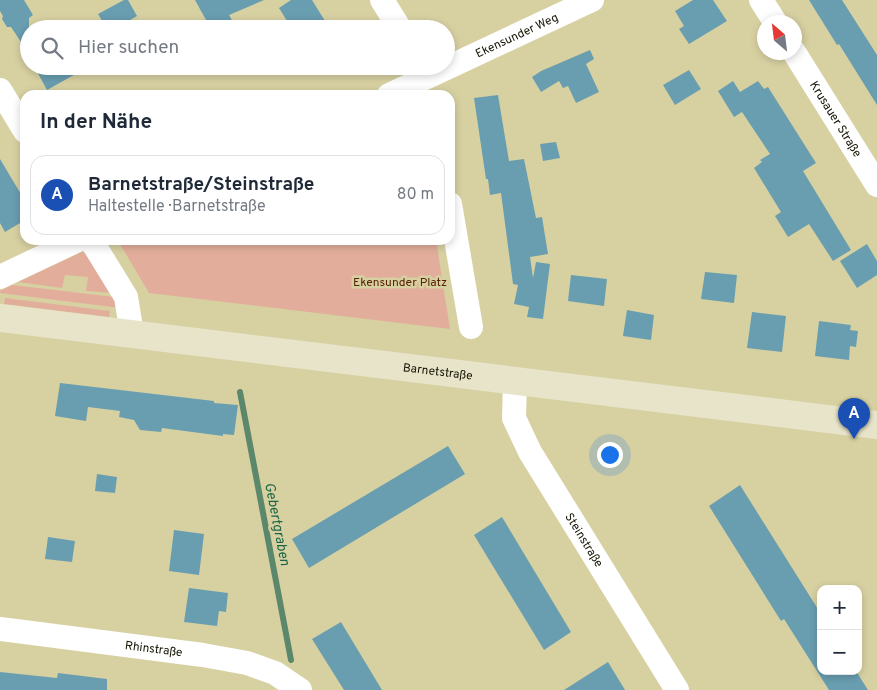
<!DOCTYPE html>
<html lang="de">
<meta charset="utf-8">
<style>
body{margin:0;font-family:Overpass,sans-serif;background:#f6f6f7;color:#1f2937}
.controls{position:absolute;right:15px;bottom:15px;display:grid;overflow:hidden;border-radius:10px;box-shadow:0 2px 8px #0003}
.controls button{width:45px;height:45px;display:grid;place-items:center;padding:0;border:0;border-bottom:1px solid #e0e1e3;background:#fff;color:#1f2937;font:25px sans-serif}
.compass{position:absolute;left:757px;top:15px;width:45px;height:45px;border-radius:50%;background:#fff;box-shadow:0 2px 8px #0003;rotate:332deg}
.you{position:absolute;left:609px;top:454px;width:18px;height:18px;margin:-12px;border:4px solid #fff;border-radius:50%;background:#1a73e8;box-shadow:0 0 0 8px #1a73e833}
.badge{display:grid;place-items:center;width:32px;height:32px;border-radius:50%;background:#db2777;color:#fff;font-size:16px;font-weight:700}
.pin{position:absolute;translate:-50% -41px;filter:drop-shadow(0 1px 2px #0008)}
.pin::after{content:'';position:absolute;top:26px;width:18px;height:15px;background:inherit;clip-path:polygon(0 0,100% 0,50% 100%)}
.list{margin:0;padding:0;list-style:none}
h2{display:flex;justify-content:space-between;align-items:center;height:65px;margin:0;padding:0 20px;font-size:21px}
h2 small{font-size:16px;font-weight:400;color:#747a83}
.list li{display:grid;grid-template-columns:32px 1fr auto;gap:15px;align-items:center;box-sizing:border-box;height:80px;margin:0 10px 10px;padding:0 10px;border:1px solid #e0e1e3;border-radius:15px}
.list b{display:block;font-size:19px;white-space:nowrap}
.list p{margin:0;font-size:16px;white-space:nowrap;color:#747a83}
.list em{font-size:16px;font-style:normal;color:#747a83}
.icon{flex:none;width:28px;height:28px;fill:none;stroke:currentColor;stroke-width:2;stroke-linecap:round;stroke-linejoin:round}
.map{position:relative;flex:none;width:877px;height:690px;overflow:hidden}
.search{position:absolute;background:#fff;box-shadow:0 2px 8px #0003;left:20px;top:20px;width:435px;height:55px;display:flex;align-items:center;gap:12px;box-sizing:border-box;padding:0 18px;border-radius:28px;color:#747a83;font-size:19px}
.panel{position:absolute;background:#fff;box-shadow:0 2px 8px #0003;left:20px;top:90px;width:435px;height:155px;border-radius:15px}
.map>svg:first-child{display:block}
.green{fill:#e2ae9b}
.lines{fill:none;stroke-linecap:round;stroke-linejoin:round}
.stream{stroke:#5b876b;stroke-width:6}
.building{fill:#699eb0}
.street{stroke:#fff;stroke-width:24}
.secondary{stroke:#e7e4ca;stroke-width:28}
.labels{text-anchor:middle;stroke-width:5;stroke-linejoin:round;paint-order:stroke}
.street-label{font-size:12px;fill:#151303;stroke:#d7d1a2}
.park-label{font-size:12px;fill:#582108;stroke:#d7d1a2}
.water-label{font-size:14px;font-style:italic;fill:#1a6546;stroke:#d7d1a2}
</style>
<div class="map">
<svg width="877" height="690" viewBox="0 0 877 690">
<rect width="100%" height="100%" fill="#d7d1a2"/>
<g class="green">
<polygon points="130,240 436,240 450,329 149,293 120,244"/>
<polygon points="82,252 87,254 113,293 86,291 88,277 65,275 62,288 18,282"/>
<polygon points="12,285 115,297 120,308 0,293 0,291"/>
<polygon points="5,298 110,311 109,317 4,304"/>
</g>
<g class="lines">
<polyline class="stream" points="240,392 291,660"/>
</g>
<g class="building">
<polygon points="0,0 24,0 33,15 29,18 29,54 11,27 7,27 2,19 3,16 0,11"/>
<polygon points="124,0 128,0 137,16 115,29 107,29 98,14"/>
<polygon points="195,0 264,0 229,15 237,29 211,29"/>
<polygon points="291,0 312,0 330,29 292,29 279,8"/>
<polygon points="693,0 713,0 727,21 689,44 679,29 684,26 675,11"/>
<polygon points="809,0 842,0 877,55 877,105 839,44 837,45"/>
<polygon points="590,50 594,59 586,64 599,92 576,103 568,86 563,88 559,81 541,92 532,77 541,71"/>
<polygon points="34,66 90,66 47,90"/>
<polygon points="689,70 701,89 675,105 663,85"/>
<polygon points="733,81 740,92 758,81 764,89 768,87 816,163 803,171 851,250 833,261 809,224 788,237 775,216 781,212 754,168 762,162 760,160 770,154 742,112 734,117 718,91"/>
<polygon points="498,95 509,161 524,159 536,218 542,217 548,254 530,257 533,278 536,262 550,264 543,319 527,317 529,307 514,304 518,285 513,284 501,193 490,195 488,179 486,179 474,98"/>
<polygon points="556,142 560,158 543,161 540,144"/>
<polygon points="0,159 25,201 25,220 5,232 0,223"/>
<polygon points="867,244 877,261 877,275 857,288 840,261"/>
<polygon points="705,272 737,275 734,303 701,299"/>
<polygon points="571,275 607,279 604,306 568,301"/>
<polygon points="627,310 654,315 651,340 623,336"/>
<polygon points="752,312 786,316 782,352 747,348"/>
<polygon points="819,321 851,325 850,330 858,331 856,347 850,346 849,360 815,356"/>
<polygon points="60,383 214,401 214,403 238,405 234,435 223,434 223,436 162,428 161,432 140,430 134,420 119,417 120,411 88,407 86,421 55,416"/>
<polygon points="448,446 465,474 309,568 292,539"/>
<polygon points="97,474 117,477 115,493 95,491"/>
<polygon points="740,485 821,614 821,671 856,671 868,690 829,690 784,619 781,621 709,506"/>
<polygon points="502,517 571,632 544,650 474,535"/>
<polygon points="174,530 204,534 199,575 169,571"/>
<polygon points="48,537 75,541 72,562 45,559"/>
<polygon points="189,588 228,593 226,612 219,611 217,626 184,622"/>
<polygon points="341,622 356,647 382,690 344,690 312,639"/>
<polygon points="608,662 625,690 564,690"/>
<polygon points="0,672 57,678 58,673 107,679 107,690 0,690"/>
</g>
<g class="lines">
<g class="street">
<polyline points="382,0 400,29"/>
<polyline points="761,0 775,22"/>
<path id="s1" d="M794,52L877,185"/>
<polyline points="0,90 25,131"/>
<path id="s2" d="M389,95L592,0"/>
<polyline points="450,204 471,327"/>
<polyline points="91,240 126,297 132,334"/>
<polyline points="0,277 78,240"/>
<path id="s3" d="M515,381L514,418L530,452L677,690"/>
<path id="s4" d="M0,629L203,655L247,663L275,673L300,690"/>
</g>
<path class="secondary" id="s5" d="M0,318L877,425"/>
</g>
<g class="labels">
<g class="street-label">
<text dy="4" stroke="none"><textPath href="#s2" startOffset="141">Ekensunder Weg</textPath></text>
<text dy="4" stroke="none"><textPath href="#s1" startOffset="79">Krusauer Straße</textPath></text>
<text dy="4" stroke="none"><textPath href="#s5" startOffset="441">Barnetstraße</textPath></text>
<text dy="4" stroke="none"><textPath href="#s3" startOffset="178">Steinstraße</textPath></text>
<text dy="4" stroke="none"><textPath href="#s4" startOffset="155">Rhinstraße</textPath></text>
</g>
<g class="park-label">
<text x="400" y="286">Ekensunder Platz</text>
</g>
<g class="water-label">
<text transform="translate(278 524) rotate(79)" y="5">Gebertgraben</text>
</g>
</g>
</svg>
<div class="controls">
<button>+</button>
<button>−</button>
</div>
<svg class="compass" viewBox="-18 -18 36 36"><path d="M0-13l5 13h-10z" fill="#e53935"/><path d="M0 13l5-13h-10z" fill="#747a83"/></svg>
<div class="you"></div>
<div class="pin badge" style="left:854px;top:439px;background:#1a4fb4">A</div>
<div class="search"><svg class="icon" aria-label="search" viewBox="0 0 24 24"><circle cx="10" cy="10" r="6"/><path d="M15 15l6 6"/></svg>Hier suchen</div>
<section class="panel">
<h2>In der Nähe<small></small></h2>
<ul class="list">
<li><span class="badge" style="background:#1a4fb4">A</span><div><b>Barnetstraße/Steinstraße</b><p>Haltestelle · Barnetstraße</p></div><em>80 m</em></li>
</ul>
</section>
</div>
